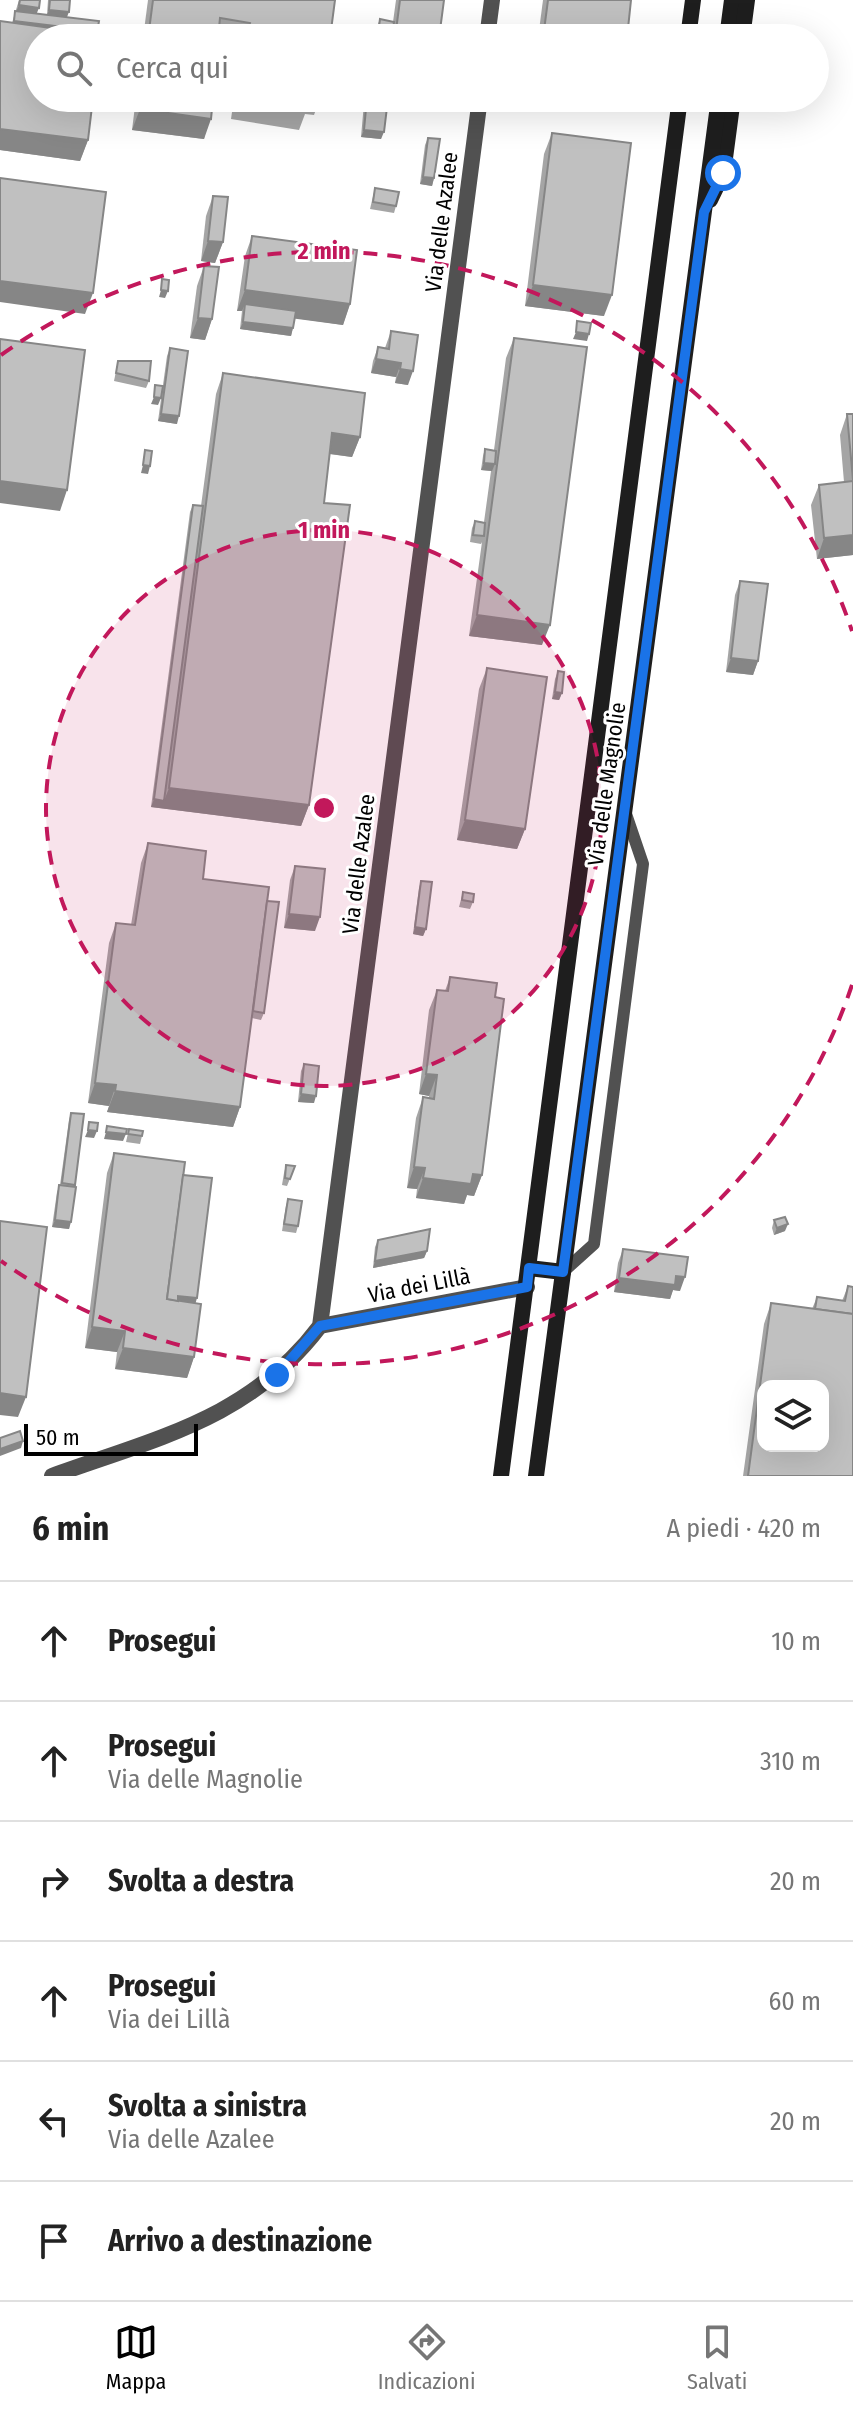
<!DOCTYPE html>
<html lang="it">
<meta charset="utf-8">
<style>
body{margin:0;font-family:"Fira Sans Condensed",sans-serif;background:#f6f6f6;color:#222}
.controls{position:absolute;right:24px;bottom:24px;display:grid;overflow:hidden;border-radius:16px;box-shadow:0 8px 32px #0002}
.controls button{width:72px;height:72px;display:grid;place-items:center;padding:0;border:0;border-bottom:2px solid #e0e0e0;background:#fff;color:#222;font:40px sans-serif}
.scale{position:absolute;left:24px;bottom:20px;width:174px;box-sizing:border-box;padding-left:8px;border:4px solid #000;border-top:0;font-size:22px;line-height:28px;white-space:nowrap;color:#000;-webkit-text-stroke:6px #fff;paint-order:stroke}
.stop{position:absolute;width:24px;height:24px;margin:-18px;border:6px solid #1a73e8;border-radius:50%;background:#fff}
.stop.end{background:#1a73e8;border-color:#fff;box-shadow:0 2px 8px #0008}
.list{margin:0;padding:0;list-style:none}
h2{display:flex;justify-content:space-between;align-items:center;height:104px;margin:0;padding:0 32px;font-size:34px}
h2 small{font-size:26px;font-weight:400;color:#767676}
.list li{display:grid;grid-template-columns:52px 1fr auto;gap:24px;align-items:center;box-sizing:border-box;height:120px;padding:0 32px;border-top:2px solid #e0e0e0}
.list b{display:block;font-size:30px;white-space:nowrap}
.list p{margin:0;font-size:26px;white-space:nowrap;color:#767676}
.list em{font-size:26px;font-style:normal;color:#767676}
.icon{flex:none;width:44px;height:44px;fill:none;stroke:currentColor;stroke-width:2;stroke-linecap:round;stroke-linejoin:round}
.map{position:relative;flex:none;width:853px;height:1476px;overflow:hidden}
.search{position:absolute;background:#fff;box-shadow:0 8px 32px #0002;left:24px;right:24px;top:24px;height:88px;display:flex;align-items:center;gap:20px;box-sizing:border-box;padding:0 28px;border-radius:44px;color:#767676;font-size:30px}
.sheet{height:824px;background:#fff}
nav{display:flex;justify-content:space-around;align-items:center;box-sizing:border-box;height:112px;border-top:2px solid #e0e0e0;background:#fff;font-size:22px;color:#767676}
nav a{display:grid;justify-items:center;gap:4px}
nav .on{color:#000}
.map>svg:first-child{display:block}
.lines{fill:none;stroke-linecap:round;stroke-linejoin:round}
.lane{stroke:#515151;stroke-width:12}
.street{stroke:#515151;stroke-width:16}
.secondary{stroke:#1e1e1e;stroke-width:16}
.wall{fill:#a5a5a5}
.shaded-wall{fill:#868686}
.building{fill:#c0c0c0;stroke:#868686;stroke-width:2;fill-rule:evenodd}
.route{stroke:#1a73e8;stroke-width:10}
.ring{fill:none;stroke:#c2185b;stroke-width:4;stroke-dasharray:14 10}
.labels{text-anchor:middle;stroke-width:6;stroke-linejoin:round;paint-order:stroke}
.street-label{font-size:22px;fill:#000;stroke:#fff}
.centre{fill:#c2185b;stroke:#fff;stroke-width:4}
.ring-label{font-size:24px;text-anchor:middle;font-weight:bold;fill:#c2185b;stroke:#fff;stroke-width:6;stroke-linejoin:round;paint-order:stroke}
</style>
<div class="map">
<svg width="853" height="1476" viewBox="0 0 853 1476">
<rect width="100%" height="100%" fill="#fff"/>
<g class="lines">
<polyline class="lane" points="563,1272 594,1244 643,864 625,811"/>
<g class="street">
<polyline points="487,38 492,0"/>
<polyline points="320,1326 527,1287"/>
<path d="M52,1476C156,1438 250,1419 320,1326L480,98"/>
</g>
<g class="secondary">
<polyline points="688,38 693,0"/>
<polyline points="727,38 732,0"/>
<polyline points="742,38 747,0"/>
<polyline points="710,200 723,173 733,98"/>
<polyline points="529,1268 563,1272"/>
<polyline points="501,1476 680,98"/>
<polyline points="536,1476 719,98"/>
</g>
</g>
<g class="wall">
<polygon points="19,0 37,13 47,15 48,0 70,0 67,17 96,34 88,140 80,161 0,150 0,21 12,23"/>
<polygon points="148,0 335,0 330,38 143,38"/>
<polygon points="396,0 444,0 439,38 376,38 377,27 380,19 393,22"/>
<polygon points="543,0 631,0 627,38 538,38"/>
<polygon points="136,98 213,98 204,139 132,130"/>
<polygon points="234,98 320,98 314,115 305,114 299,130 231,119"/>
<polygon points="366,98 429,98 424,112 387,107 381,139 361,137 364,103"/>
<polygon points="552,133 604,316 525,306 544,154"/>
<polygon points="428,138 434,178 432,186 420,184 425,145"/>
<polygon points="375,188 396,206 394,213 370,209"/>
<polygon points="213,196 223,242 215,263 201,261 206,216"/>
<polygon points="252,236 350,304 343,325 295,318 291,336 240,329 242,311 237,311 245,256"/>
<polygon points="204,266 212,319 205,340 190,338 197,286"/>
<polygon points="391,331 408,385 395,383 396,377 371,373 373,361 378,347 385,348"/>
<polygon points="514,338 542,645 469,636 482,542 481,544 470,542 472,528 475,521 484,522 491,471 481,470 483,456 485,449 494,450 506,358"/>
<polygon points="170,348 177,424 158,421 167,356"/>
<polygon points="118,361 149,381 146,388 114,381"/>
<polygon points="223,373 360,437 352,457 329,454 324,503 309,805 301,826 151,807 190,512 193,505 201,506 216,394"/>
<polygon points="847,414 853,414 853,555 817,559 811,505 819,485 844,482 840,435"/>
<polygon points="740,581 758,661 753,675 726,672 735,595"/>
<polygon points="487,668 525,829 517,849 457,840 479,689"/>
<polygon points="558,671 562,693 559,700 552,699 555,679"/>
<polygon points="148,843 203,879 267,901 264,1013 261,1020 252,1018 240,1107 233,1127 107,1112 109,1106 88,1103 109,943 116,923 131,925 141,863"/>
<polygon points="295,866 315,931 284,928 290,880"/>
<polygon points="421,881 426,929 423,936 413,934 419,888"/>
<polygon points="463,892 473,902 470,909 459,907"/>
<polygon points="450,977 495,997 482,1175 474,1196 467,1195 464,1204 416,1198 417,1189 407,1188 416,1118 423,1097 429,1098 429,1096 419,1094 429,1010 437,990 445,991"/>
<polygon points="304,1064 314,1103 298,1102 301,1071"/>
<polygon points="71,1113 75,1185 69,1229 52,1227 57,1192 60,1185 69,1120"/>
<polygon points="129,1129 142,1136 140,1144 126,1142"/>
<polygon points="114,1153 183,1175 195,1303 194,1357 187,1378 115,1369 117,1352 85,1348 107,1173"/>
<polygon points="286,1165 295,1166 287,1186 282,1185 284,1173"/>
<polygon points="288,1199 298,1226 296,1233 282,1231 286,1206"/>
<polygon points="774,1220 785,1231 774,1235 772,1228"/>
<polygon points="378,1240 427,1251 424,1258 373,1268 375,1247"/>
<polygon points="623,1249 680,1291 673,1290 670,1299 614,1292 618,1263"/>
<polygon points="848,1286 853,1476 743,1476 764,1324 771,1303 812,1309 817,1297 842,1301"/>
</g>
<g class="shaded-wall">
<polygon points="19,5 39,8 36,15 16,12"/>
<polygon points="49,10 69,12 66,19 46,17"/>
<polygon points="14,21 88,26 98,27 96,34 11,28"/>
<polygon points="384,98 429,98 424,112 381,106"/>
<polygon points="578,98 615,98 613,103"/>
<polygon points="140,109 211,119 204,139 132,130"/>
<polygon points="0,129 88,140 80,161 0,150"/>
<polygon points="364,130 384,132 381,139 361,137"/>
<polygon points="423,177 434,178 432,186 420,184"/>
<polygon points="208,241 223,242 215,263 201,261"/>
<polygon points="0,281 93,293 85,314 0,302"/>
<polygon points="533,285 612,295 604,316 525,306"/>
<polygon points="161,290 168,291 165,298 159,297"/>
<polygon points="245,290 350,304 343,325 244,312 245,304 242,311 237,311"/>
<polygon points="198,318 212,319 205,340 190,338"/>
<polygon points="243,322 293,328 291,336 240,329"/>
<polygon points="576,332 589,334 587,341 573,339"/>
<polygon points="376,359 401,363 396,377 371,373"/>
<polygon points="400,369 413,371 408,385 395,383"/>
<polygon points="154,397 161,398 158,405 151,404"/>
<polygon points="161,414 179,416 177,424 158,421"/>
<polygon points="332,433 360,437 352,457 324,453"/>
<polygon points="484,463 495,464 492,471 481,470"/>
<polygon points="143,465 150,466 148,474 141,473"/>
<polygon points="0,481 67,490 60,511 0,503"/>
<polygon points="853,535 853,555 817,559 824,538"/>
<polygon points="477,615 550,625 542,645 469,636"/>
<polygon points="731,658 758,661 753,675 726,672"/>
<polygon points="555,692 562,693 559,700 552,699"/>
<polygon points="169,788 309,805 301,826 151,807 154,799 164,801"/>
<polygon points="465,820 525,829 517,849 457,840"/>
<polygon points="289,914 320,917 315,931 284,928"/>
<polygon points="415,927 426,929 423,936 413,934"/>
<polygon points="426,1074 437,1075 429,1096 419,1094"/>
<polygon points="95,1083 116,1085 109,1106 88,1103"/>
<polygon points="115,1091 240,1107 233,1127 107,1112"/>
<polygon points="301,1094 316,1096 314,1103 298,1102"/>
<polygon points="88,1130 97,1131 94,1138 85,1137"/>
<polygon points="106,1132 126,1134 123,1141 104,1139"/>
<polygon points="414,1167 425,1168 417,1189 407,1188"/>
<polygon points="473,1174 482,1175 474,1196 467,1195 464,1204 416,1198 423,1178"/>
<polygon points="55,1220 71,1222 69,1229 52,1227"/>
<polygon points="788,1224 785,1231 774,1235 777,1228"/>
<polygon points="427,1251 424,1258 373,1268 375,1261"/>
<polygon points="676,1276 685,1277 680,1291 673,1290 670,1299 614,1292 619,1278"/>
<polygon points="178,1296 197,1298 195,1305 175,1303"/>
<polygon points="92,1327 125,1331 117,1352 85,1348"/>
<polygon points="123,1348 194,1357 187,1378 115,1369"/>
<polygon points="0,1393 26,1397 18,1417 0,1415"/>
<polygon points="23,1441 21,1448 0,1456 0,1449"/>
</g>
<g class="building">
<polygon points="20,0 40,0 39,8 19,5"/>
<polygon points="50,0 70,0 69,12 49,10"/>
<polygon points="153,0 335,0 330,38 247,38 250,23 220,18 218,38 148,38"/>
<polygon points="400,0 444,0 439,38 395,38"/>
<polygon points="548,0 631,0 627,38 543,38"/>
<polygon points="15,11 99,21 98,27 88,26 88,30 14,21"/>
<polygon points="380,19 394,22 392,36 378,33"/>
<polygon points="0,21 102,35 101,38 38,38 38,98 93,98 88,140 0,129"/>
<polygon points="141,98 213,98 211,119 140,109"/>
<polygon points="238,98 308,98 306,110"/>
<polygon points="367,98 388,99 384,132 364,130"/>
<polygon points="552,133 631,143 612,295 533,285"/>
<polygon points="428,138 440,139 434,178 423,177"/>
<polygon points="0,178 106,192 93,293 0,281"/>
<polygon points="375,188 399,192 396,206 373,202"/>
<polygon points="213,196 228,197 223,242 208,241"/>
<polygon points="252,236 357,250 350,304 245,290"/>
<polygon points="204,266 219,267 212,319 198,318"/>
<polygon points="162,279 169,280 168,291 161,290"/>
<polygon points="245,304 296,311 293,328 243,322"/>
<polygon points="577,321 591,323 589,334 576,332"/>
<polygon points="391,331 418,335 413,371 400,369 401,363 376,359 378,347 389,349"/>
<polygon points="514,338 587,347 550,625 477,615"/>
<polygon points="0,339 85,350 67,490 0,481"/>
<polygon points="170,348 188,351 179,416 161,414"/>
<polygon points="118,361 151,361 149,381 116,373"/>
<polygon points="223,373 365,393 360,437 332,433 324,503 350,505 309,805 169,788"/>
<polygon points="155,385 163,386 161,398 154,397"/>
<polygon points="847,414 853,414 853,480"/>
<polygon points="485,449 496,451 495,464 484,463"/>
<polygon points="145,450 152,451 150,466 143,465"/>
<polygon points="853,481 853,535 824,538 819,485"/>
<polygon points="193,505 203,506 164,801 154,799"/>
<polygon points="475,521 485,523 484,536 473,535"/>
<polygon points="740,581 768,584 758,661 731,658"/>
<polygon points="487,668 547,677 525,829 465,820"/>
<polygon points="558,671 564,672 562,693 555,692"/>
<polygon points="148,843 206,851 203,879 269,887 240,1107 115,1091 116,1085 95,1083 116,923 135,925"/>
<polygon points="295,866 325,869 320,917 289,914"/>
<polygon points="421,881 432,882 426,929 415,927"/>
<polygon points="463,892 474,894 473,902 462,900"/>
<polygon points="267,901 279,902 264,1013 253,1011"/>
<polygon points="450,977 497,983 495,997 504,999 482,1175 473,1174 471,1184 423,1178 425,1168 414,1167 423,1097 434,1099 437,1075 426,1074 437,990 448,991"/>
<polygon points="304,1064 319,1066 316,1096 301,1094"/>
<polygon points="71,1113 84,1114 75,1185 62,1183"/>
<polygon points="89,1122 98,1123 97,1131 88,1130"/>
<polygon points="107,1126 127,1129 126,1134 106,1132"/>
<polygon points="129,1129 143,1131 142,1136 128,1134"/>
<polygon points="114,1153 185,1162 167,1299 201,1304 194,1357 123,1348 125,1331 92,1327"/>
<polygon points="286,1165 295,1166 290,1179 285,1178"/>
<polygon points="183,1175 212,1178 197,1298 178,1296 178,1301 167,1299"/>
<polygon points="59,1185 76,1187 71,1222 55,1220"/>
<polygon points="288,1199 302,1201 298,1226 284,1224"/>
<polygon points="785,1217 788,1224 777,1228 774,1220"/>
<polygon points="0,1221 47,1227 26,1397 0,1393"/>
<polygon points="430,1229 427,1251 375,1261 378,1240"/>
<polygon points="623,1249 688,1257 685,1277 676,1276 675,1285 619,1278"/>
<polygon points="848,1286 853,1287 853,1314 815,1309 817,1297 845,1301"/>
<path d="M771,1303L853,1314V1476H748ZM763,1386H823V1446H763Z"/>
<polygon points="20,1431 23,1441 0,1449 0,1438"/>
</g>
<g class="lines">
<polyline class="route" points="277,1375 320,1326 527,1287 529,1268 563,1272 704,212 723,173"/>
</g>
<circle cx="324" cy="808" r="278" fill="#c2185b" fill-opacity=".12"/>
<g class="ring">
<circle cx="324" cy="808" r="278"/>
<path d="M852 985A557 557 0 0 1 1 1261M1 355A557 557 0 0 1 852 631"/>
</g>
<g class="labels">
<g class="street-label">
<text transform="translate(441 222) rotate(-83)" y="8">Via delle Azalee</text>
<text transform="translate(606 784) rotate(-82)" y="8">Via delle Magnolie</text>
<text transform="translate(358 864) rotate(-83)" y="8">Via delle Azalee</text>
<text transform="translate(419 1285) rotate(-11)" y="8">Via dei Lillà</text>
</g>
</g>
<circle cx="324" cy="808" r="12" class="centre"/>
<g class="ring-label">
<text x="324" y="259">2 min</text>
<text x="324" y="538">1 min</text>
</g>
</svg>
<div class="controls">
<button><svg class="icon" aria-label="layers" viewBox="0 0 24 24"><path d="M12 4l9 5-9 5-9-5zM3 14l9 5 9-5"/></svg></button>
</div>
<div class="scale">50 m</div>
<div class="stop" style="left:723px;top:173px"></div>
<div class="stop end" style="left:277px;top:1375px"></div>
<div class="search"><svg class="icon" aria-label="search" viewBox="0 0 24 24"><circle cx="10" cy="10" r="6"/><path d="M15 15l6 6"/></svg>Cerca qui</div>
</div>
<section class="sheet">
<h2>6 min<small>A piedi · 420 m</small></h2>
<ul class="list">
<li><svg class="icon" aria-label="ahead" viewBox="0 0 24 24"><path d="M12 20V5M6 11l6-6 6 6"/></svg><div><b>Prosegui</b></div><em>10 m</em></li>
<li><svg class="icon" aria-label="ahead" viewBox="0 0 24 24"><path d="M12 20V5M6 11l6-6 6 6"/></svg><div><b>Prosegui</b><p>Via delle Magnolie</p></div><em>310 m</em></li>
<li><svg class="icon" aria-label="right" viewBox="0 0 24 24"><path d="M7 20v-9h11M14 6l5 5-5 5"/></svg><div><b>Svolta a destra</b></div><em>20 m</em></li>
<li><svg class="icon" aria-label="ahead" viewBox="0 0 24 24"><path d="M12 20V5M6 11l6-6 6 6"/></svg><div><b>Prosegui</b><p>Via dei Lillà</p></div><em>60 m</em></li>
<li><svg class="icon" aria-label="left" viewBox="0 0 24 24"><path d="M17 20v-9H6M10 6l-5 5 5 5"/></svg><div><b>Svolta a sinistra</b><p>Via delle Azalee</p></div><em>20 m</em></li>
<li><svg class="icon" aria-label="arrive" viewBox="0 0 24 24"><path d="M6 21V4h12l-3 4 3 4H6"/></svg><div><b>Arrivo a destinazione</b></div></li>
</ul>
</section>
<nav>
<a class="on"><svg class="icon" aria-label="map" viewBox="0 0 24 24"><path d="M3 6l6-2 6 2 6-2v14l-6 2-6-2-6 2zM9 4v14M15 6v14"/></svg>Mappa</a>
<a><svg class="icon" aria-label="directions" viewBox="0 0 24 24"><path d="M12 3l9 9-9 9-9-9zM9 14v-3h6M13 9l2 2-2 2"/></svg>Indicazioni</a>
<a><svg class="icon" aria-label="saved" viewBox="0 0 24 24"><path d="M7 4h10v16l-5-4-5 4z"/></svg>Salvati</a>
</nav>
